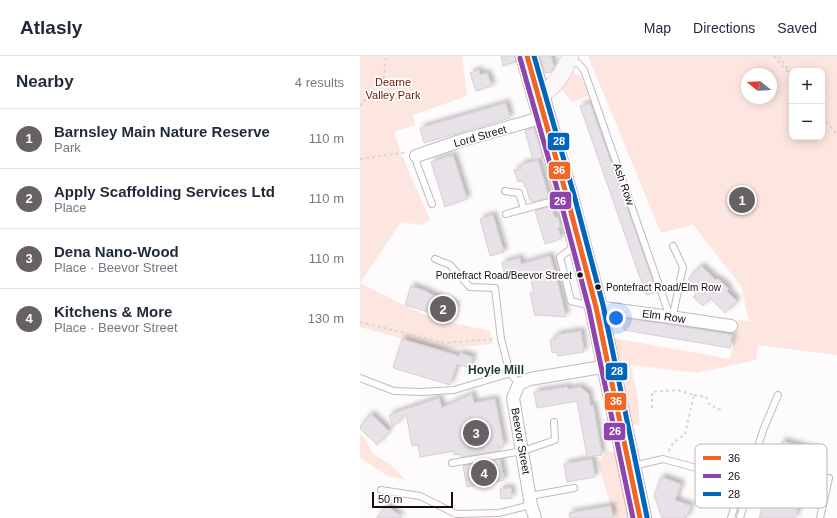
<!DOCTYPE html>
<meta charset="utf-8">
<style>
body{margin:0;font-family:Arial,sans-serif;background:#f2f2f3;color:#1f2937}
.controls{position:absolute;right:12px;top:12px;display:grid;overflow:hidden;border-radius:8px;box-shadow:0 2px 10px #0003}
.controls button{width:36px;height:36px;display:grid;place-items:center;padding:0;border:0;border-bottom:1px solid #e0e1e3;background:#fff;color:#1f2937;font:20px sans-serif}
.compass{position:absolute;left:381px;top:12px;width:36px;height:36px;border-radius:50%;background:#fff;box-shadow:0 2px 10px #0003;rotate:288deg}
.scale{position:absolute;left:12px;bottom:10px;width:81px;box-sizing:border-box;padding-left:4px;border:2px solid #150d13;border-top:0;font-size:11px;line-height:14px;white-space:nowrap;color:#150d13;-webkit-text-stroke:3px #fff;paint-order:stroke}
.you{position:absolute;left:256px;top:262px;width:14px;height:14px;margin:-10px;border:3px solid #fff;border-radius:50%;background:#1a73e8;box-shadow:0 0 0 6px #1a73e833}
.badge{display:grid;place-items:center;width:26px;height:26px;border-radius:50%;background:#676065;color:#fff;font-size:13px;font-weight:700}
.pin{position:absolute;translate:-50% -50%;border:2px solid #fff;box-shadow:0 1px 4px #0006}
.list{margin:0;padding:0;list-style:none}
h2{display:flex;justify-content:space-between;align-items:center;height:52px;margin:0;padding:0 16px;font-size:17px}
h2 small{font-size:13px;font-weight:400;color:#747a83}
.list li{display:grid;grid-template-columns:26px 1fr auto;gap:12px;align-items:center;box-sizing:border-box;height:60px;padding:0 16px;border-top:1px solid #e0e1e3}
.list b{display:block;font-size:15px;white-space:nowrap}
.list p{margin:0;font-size:13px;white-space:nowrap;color:#747a83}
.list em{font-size:13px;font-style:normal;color:#747a83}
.map{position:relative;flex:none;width:477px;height:462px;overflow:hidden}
header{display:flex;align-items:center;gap:24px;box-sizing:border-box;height:56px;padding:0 20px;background:#fff;border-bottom:1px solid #e0e1e3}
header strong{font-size:19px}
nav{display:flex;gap:22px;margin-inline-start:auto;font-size:14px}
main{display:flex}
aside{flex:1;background:#fff}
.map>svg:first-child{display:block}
.green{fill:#fde6e0;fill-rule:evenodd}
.building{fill:#e6e2e8;stroke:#d4d1d6;filter:url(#shadow)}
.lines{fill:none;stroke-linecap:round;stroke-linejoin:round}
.lane-casing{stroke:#c0babe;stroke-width:8}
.street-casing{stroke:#c0babe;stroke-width:14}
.secondary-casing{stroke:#c0babe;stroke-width:18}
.highway-casing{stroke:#c3b4b8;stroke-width:24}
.path{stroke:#d7d6d7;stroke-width:2;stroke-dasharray:3 3;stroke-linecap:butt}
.lane{stroke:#fffeff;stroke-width:6}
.street{stroke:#fffeff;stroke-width:12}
.secondary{stroke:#fbf7f8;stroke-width:17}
.highway{stroke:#f1e4e7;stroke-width:22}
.bus-1-casing{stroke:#fff;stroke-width:8}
.bus-2-casing{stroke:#fff;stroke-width:8}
.bus-3-casing{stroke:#fff;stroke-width:8}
.bus-1{stroke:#f26522;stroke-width:5}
.bus-2{stroke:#8e44ad;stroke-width:5}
.bus-3{stroke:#0065bd;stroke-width:5}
.bus-dot{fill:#150d13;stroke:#fff;stroke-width:1.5}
.labels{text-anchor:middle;stroke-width:3.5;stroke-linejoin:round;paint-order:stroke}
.bus-label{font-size:10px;fill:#150d13;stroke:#fff;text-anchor:end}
.park-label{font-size:11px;fill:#6e1700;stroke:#fff}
.street-label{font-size:11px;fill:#150d13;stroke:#fff}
.neighbourhood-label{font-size:12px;font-weight:bold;fill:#193a37;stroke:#fff}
.key{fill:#fff;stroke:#b9b6b8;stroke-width:1}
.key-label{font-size:11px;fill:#150d13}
.line-badge{stroke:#fff;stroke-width:1.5}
.badge-label{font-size:11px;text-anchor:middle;font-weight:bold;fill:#fff}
</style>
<header>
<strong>Atlasly</strong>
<nav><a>Map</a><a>Directions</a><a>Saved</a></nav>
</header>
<main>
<aside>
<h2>Nearby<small>4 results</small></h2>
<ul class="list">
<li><span class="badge">1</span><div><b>Barnsley Main Nature Reserve</b><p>Park</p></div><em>110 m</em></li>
<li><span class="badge">2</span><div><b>Apply Scaffolding Services Ltd</b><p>Place</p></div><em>110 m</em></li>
<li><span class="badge">3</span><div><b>Dena Nano-Wood</b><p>Place · Beevor Street</p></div><em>110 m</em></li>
<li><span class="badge">4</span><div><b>Kitchens &amp; More</b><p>Place · Beevor Street</p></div><em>130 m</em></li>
</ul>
</aside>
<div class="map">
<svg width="477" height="462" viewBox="0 0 477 462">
<defs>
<filter id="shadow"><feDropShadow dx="3.5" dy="-3.5" stdDeviation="2" flood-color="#0004"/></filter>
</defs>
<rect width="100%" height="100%" fill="#fefbfd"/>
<g class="green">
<polygon points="0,0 102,0 107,40 53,59 55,69 34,76 41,97 70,164 61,169 41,166 0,227"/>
<path d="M228,0H477V299L398,289L396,304L337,317L271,309L279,347V369L269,368L253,282L370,303L378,264L389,265L381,230L333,169L301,177L277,119ZM432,15H462V81H432ZM387,18H411V42H387Z"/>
<polygon points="213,16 221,21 229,40 212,46 201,33"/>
<polygon points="0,227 60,257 89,266 130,275 133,288 80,293 0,271"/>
<polygon points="0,377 5,382 13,398 30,408 46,424 28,420 0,402"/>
<polygon points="248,394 257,398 271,462 253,462 251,450 238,407"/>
</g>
<g class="building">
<polygon points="141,0 155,0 156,6 143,10"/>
<polygon points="180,0 191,0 194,11 191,16 185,17"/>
<polygon points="119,14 120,19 127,17 132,30 116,35 110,17"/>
<polygon points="146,47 150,62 64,87 60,72"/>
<polygon points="230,47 297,236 286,239 220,50"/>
<polygon points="174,72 183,101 173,104 165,75"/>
<polygon points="93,99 107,143 85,151 71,106"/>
<polygon points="178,104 189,142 172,146 172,145 170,145 166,131 165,131 163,125 158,126 154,114 161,113 160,109"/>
<polygon points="191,150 195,162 198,161 200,171 198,172 201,183 185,188 175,155"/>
<polygon points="133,159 144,196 130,200 120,163"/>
<polygon points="190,200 199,232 206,261 179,259 175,260 170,237 174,236 169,219 146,224 142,207 160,202 161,208"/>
<polygon points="341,210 356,224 358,223 369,233 367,235 377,245 365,257 350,242 343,250 333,241 336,238 333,235 333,234 327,227 330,224 328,223"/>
<polygon points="51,230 68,236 68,237 96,249 90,265 62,254 45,249"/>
<polygon points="263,262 300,267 372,279 370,292 264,274"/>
<polygon points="221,275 224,296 198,300 197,296 192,297 190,284 196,283 195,279"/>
<polygon points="42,283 99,300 100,297 113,301 109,312 97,308 90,329 33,312"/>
<polygon points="207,331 208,333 220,331 229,338 230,350 233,349 242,399 227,401 217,345 177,352 174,336"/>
<polygon points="112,338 114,347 135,343 144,390 138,391 139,395 101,401 101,398 94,399 94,395 60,401 58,389 52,390 46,357 33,371 29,359 79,342 82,352"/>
<polygon points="11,358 29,375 17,389 0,373 0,370"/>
<polygon points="422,385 455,394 435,462 399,462"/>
<polygon points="140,403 144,424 107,431 103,410"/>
<polygon points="232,403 235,421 207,426 204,408"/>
<polygon points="301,421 321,428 315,444 331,450 326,462 302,462 294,439"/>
<polygon points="151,432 152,442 141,443 140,433"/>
<polygon points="27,449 42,462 16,462"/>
<polygon points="251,450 253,462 210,462 209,457"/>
</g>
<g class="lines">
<defs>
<g id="lane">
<polyline points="209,5 218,7 224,14 310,261"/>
<polyline points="56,100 57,108 72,148"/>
<polyline points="145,135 159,137 164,153"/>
<polyline points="146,158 204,142"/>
<polyline points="215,190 200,201 211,245 231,250"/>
<polyline points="75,203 90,209 110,231 135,232 141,283 150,317 159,328"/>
<polyline points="310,261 314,254 323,211 313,190"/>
<polyline points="0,322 34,335 61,336 94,334 150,317"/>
<polyline points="92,407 163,395 195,384 194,366"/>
<polyline points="273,410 303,403 344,414"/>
<polyline points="21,434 60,440 96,458 139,457 171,449"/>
<polyline points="170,440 214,432"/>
<polyline points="371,462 384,419 395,399 404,372 418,339"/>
<polyline points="380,462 391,426 394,404"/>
<polyline points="460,462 469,422"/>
</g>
<g id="street">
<polyline points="56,100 103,84 184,61"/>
<polyline points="236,251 310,261 371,270"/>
<polyline points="175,462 171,449 153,342 159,328 170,323 248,310"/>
</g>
<path id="secondary" d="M178,40C196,31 203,18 210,0"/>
<polyline id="highway" points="167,0 207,141 236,251 280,462"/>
</defs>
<use href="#lane" class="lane-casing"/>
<use href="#street" class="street-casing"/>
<use href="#secondary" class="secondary-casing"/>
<use href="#highway" class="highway-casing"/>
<g class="path">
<polyline points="414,0 432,21"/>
<polyline points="419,0 431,18"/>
<polyline points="0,50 24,21 26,0"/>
<polyline points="462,61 477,78"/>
<polyline points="0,103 41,97 45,97"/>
<polyline points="0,266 85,287 134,283"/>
<polyline points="334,339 346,341 350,349 361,354"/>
<polyline points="292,352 292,336 317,334 334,339 325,378 313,387 308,396"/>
</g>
<use href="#lane" class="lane"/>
<use href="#street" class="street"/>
<use href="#secondary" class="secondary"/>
<use href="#highway" class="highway"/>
<defs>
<polyline id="bus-1" points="167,0 207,141 236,251 280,462"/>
<polyline id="bus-2" points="160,2 200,143 229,253 273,462"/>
<polyline id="bus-3" points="174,0 214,139 243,249 287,461"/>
</defs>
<use href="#bus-1" class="bus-1-casing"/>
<use href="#bus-2" class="bus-2-casing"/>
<use href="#bus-3" class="bus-3-casing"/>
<use href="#bus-1" class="bus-1"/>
<use href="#bus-2" class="bus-2"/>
<use href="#bus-3" class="bus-3"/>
</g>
<g class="bus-dot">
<circle cx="220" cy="219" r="3.5"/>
<circle cx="238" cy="231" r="3.5"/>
</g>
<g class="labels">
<g class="bus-label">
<text x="212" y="223">Pontefract Road/Beevor Street</text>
<text x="246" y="235" text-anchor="start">Pontefract Road/Elm Row</text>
</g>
<g class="park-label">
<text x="33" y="30">Dearne<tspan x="33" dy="13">Valley Park</tspan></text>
</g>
<g class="street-label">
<text transform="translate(120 80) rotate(-16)" y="4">Lord Street</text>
<text transform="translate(264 128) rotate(71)" y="4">Ash Row</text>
<text transform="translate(304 260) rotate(8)" y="4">Elm Row</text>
<text transform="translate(161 385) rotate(80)" y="4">Beevor Street</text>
</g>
<g class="neighbourhood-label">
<text x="136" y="318">Hoyle Mill</text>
</g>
</g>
<rect x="335" y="388" width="132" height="64" rx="6" class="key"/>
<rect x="343" y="400" width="18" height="4" fill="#f26522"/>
<rect x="343" y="418" width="18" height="4" fill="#8e44ad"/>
<rect x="343" y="436" width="18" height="4" fill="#0065bd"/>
<g class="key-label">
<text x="368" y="406">36</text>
<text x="368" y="424">26</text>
<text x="368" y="442">28</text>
</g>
<g class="line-badge">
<rect x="187" y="76" width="23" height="19" rx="4" fill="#0065bd"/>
<rect x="188" y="105" width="23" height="19" rx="4" fill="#f26522"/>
<rect x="189" y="135" width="23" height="19" rx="4" fill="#8e44ad"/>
<rect x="245" y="306" width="23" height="19" rx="4" fill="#0065bd"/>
<rect x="244" y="336" width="23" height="19" rx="4" fill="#f26522"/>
<rect x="243" y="366" width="23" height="19" rx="4" fill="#8e44ad"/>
</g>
<g class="badge-label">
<text x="199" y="89">28</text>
<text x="199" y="118">36</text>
<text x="200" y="149">26</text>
<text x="257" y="319">28</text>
<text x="256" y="349">36</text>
<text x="255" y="379">26</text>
</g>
</svg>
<div class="controls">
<button>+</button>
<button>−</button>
</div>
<svg class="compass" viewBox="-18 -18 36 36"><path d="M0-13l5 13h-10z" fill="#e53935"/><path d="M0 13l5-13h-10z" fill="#747a83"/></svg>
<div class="scale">50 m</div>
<div class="you"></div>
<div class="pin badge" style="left:382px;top:144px">1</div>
<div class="pin badge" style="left:83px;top:253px">2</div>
<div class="pin badge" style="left:116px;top:377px">3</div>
<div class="pin badge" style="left:124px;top:417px">4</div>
</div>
</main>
